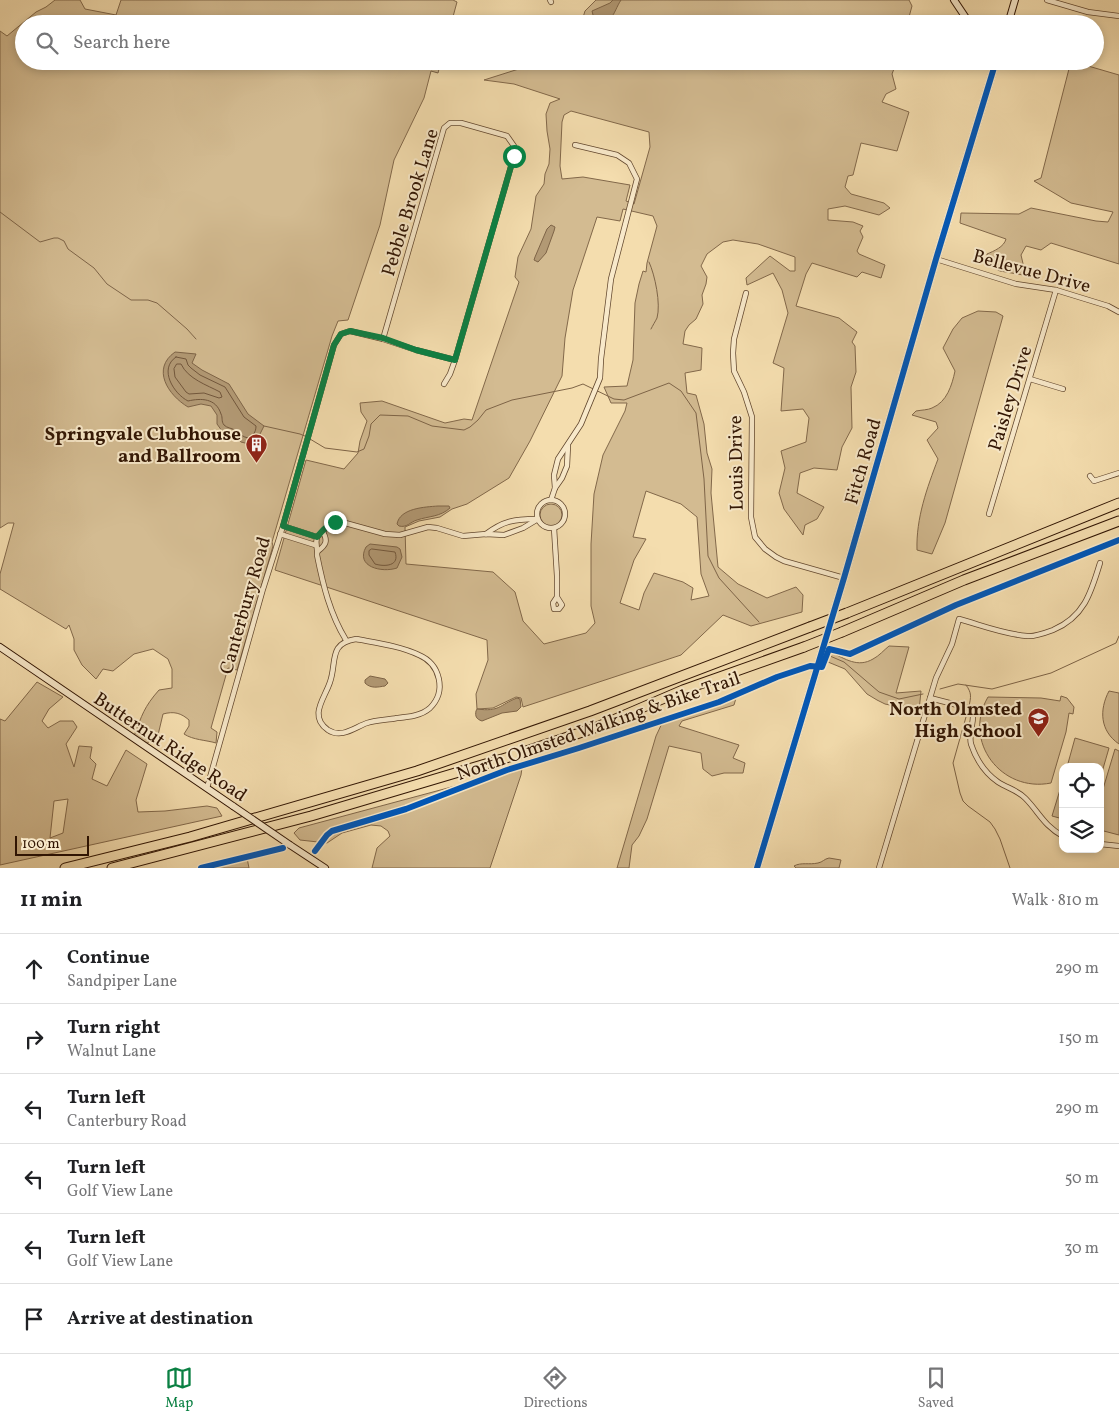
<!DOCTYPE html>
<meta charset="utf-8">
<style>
body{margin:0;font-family:Vollkorn,serif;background:#f2f2f2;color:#202124}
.controls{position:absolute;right:15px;bottom:15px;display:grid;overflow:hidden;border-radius:10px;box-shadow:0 2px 8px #0003}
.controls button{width:45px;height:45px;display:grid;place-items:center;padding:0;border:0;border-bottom:1px solid #e0e0e0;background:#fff;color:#202124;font:25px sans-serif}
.scale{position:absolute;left:15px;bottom:12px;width:74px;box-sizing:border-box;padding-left:5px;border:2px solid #311503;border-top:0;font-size:14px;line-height:18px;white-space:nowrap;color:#311503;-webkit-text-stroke:4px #f8e9ca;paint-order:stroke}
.stop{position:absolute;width:15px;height:15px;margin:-11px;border:4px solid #0b8043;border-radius:50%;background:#fff}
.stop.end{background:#0b8043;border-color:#fff;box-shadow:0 1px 5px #0008}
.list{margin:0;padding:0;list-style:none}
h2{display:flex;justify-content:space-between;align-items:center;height:65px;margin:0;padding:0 20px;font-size:21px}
h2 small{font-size:16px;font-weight:400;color:#757577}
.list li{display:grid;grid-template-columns:32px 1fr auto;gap:15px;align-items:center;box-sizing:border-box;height:70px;padding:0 20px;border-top:1px solid #e0e0e0}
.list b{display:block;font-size:19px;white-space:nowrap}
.list p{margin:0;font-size:16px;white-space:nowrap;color:#757577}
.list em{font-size:16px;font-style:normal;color:#757577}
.icon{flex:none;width:28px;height:28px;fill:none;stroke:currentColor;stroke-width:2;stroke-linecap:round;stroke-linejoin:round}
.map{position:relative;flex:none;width:1119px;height:868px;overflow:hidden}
.search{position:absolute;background:#fff;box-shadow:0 2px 8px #0003;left:15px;right:15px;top:15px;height:55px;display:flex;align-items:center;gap:12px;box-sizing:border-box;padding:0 18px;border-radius:28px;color:#757577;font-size:19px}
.sheet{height:485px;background:#fff}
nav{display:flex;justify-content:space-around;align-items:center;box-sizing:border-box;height:70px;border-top:1px solid #e0e0e0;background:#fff;font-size:14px;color:#757577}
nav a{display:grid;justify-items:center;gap:2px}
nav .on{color:#0b8043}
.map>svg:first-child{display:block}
.green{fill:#d3bb91;stroke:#82684a;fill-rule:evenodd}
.water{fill:#b29974;stroke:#7e6447}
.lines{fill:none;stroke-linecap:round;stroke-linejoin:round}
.shore{stroke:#72573c;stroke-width:1}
.stream{stroke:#7e6447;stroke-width:1}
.street-casing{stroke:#62472e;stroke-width:6}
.secondary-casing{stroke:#311503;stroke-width:8}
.highway-casing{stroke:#311503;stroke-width:11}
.street{stroke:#f8e9ca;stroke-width:4.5}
.secondary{stroke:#f8e9ca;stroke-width:6}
.highway{stroke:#f4ddae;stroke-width:9}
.secondary-bridge-casing{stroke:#311503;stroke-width:8;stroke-linecap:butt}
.highway-bridge-casing{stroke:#311503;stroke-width:11;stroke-linecap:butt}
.secondary-bridge{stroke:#f8e9ca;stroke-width:6}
.highway-bridge{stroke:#f4ddae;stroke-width:9}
.cycleway-casing{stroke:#f8e9ca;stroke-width:9}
.cycleway{stroke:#0057b8;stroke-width:6}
.route{stroke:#0b8043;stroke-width:6}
.labels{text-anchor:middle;stroke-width:4;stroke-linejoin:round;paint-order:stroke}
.street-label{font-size:19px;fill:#311503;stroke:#f8e9ca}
.poi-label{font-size:19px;font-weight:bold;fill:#311503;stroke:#f8e9ca;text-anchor:end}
</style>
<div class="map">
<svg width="1119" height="868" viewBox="0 0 1119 868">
<rect width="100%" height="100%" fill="#f4ddae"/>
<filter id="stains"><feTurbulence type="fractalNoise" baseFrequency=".004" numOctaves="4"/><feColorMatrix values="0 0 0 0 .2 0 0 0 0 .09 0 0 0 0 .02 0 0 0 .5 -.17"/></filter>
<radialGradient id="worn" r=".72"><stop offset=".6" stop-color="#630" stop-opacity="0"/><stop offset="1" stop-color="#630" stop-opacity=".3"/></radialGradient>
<g class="green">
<path d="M55,0H80L85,9L116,15L121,0H453L457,2L451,24H24V61H441L438,73L431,71L424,98L394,160L380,225L348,320L338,321L332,336L272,542L273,546L237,670L228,668L211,728L217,732L216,743C206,740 193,740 184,734L189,726V720C181,713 174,711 163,714L158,735L146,744L134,736C142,715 144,707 159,690L172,688V669L168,659L153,649L134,654L113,671L103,669L96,679L82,665L74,650V639L69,625L66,629L0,589V574L14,523H8L0,528V31L7,36L36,12L46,7Z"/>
<polygon points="596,0 909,0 912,6 909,17 901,24 581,24 585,11"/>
<path d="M544,61H897L892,74L896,89L886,94L882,102L909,112L897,151L861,143L853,175L848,176L845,187L851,194L884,203L890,208L879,215L845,206L828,209V220L853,222L863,226L860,231L863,237L857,251L859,254L885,265L881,278L862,272L857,277L812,263L806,274L796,306L839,318L857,332L852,342L855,346L856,372L851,387L852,428L842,447L837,470L814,468L800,473L797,493L824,507L817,519L805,525L803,535L784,509L779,493L785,468L781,451L806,442L809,418L803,409L781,411L784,368L773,363L788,313L782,290L773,273L747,285L746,278L770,256L790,271H795V257L758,244L733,240L723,242L707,254L701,266L707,277L706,284L702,295L703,304L696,319L689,325L685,331L683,344L702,348L701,370L685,373L687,393L696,395L704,424L707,453L712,469L711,493L718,567L738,584L767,598L796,587L803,595L802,612L751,626L723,615L681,655L523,707L521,698L516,697L493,708L477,709L476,694L488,660L487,640L275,570L306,460L344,469L358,453L360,441L367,421L361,412L360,403L382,401L445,423L464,419L472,420L519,282L515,277L518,257L531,229L536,196L544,184L545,174L549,164L550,149L547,131L546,114L550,103L560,99L514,84L484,80ZM571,111L649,132L650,147L634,204L626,201L630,185L583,177L562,179L560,166L562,122L564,115ZM623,209L653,216L657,226L647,263L646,272L643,271L639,284L635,303L633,360L627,386L604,387L611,403H627L625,411L603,455L594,494L591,544V606L595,623L586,633L544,644L523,621L515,592L493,572L406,564L405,527L419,521L440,517L452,509L467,504L509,478L530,441L562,376L565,338L573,290L597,217L620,221ZM646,491L681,504L697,517L701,574L709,596L691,600L693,588L683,582L654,573L644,593L639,610L620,603L634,560L646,539L633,537Z"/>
<path d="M1071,61L1119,75V264L1051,243L1041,250L1026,246L1021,255L1025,272L1023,275L1000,271L987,264V254C994,251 1004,247 1006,239L960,223L961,213L1019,214L1031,208L1096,221L1108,222L1113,212L1071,203L1034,181L1041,178Z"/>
<path d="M978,311L996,312L1003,316L945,523L932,554L917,550C916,518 927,488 938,459L927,440L938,428L936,422L912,415L916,411C921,410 928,410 932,408C947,402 952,385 955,371L943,348L953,329L962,318Z"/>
<circle cx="551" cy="515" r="11"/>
<path d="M889,646L909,647L896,693L921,691L919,711L885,704L877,700L867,694L845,669L828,662L831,652C845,659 858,668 873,659C879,656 884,650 889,646Z"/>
<path d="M37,682L63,697L49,709L42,721L48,728L60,721H73L77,727L66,744L74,767L79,746L92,747L90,758L96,764L92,779L107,786L126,750L147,764L136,800L138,812L165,811L207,806L217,808L222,816L0,865V719L5,721ZM68,799L63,833L50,838L54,801Z"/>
<polygon points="738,691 734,705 682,721 679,726 739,745 733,758 745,763 743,773 724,773 712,776 703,769 701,753 669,746 647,819 639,836 632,845 629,868 617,868 656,736 664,719"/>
<path d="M1109,691L1119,693V744C1100,731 1099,710 1109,691Z"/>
<path d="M1061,696L1067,698L1074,707L1073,714L1069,713L1066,732L1051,783C1001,793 962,741 988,697L1041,698L1060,701Z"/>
<polygon points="1075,738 1109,748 1100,779 1100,767 1067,767"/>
<polygon points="1115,749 1119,751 1119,835 1100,830 1100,799"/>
<polygon points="522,768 521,775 490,868 372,868 377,848 390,836 388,831 381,826 371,825 342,833 327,843 300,840 294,833 299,828 459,785 479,784"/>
<polygon points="1063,780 1063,819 1052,816"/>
<polygon points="247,858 249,868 207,868"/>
<path d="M829,858L841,860L839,868H796L794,866C801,862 809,865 818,863C823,862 824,859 829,858Z"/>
</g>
<g class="water">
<path d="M613,0H621C613,12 611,32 593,15L592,11L610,3Z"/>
<polygon points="551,225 555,227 554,231 546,253 538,262 534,260 535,257 547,229"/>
<path d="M175,352L196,354L192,363L202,370L229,384L248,414L264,426L259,436L249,444L241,442L232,434L222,431L217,424V415L211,406L201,404L188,407C168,395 151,369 175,352Z"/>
<path d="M438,506H449L450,508C440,517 429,516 417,520C410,522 407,528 399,526L397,524C400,508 425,507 438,506Z"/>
<path d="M370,544L397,547L400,549L402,557L397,568C382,573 355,567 366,547Z"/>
<path d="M370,676L385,679L388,683L385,686C378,687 371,689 365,683V680Z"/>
<path d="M517,698L520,699L521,707L517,711L502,713L482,721C476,719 475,716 476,711L477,709C500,712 499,705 517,698Z"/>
</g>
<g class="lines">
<g class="shore">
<path d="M176,357L186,359L188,365L191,368L200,375L225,387L244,417L256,426C256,432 253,436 248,438C242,437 240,433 235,430C231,428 227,428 224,425C221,421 223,418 221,414C216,398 201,398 188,401C174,394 158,369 176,357Z"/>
<path d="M177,364H181C188,379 207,385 220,392L222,397L219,398L204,393L189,394L186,392L175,377L174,369Z"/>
<path d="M372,549L395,552C400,566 385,567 375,564L369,555V551Z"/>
</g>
<g class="stream">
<polyline points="0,212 40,242 54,238 58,238 64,241 68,249 94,268 107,284 131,300 148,300 157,303 187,329 196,339"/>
<path d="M649,262C655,275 661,304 657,318C655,322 653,325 651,329"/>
<polyline points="264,426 300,434 307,437"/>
<polyline points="310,439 325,448 357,452 364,449 369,436 371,424 380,415 408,416 432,426 464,430 470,427 478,420 486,410 512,400 572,388 583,384 614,399 624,400 669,383 681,391 696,413 704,479 708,556 719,578 759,622"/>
<polyline points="830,656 844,662 879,692 899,699 923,694"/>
<path d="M966,685C972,693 971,697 969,706"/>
<polyline points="940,689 958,684 992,689 1051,673 1116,643 1119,636"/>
<polyline points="968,710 953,763 960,793 963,801 968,806 990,822 995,829 1000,839 1010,868"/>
</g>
<defs>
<g id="street">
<polyline points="550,0 551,2"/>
<polyline points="1047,0 1088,12 1119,16"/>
<polyline points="936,259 1016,284 1056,290 1108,306 1119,312"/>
<polyline points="746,293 734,339 733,353 734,371 744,392 752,417 751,517 755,537 765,549 776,557 784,561 844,578"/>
<polyline points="383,339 444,128 450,123 461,123 507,136 514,146 514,156 455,360 450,374 444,384"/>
<polyline points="1030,379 1063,389"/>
<polyline points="1090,476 1094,481 1119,473"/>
<polyline points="555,488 554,475 558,459 581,424 600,378 601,359 611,279 637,179 629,163 617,155 575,145"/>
<circle cx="551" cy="514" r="14"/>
<polyline points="551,500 555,488 562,478 567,466 568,445"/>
<polyline points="989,514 1056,290"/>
<polyline points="283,526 317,537"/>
<polyline points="554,528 557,576 557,597 553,603 554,609 559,609 562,605 557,597"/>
<polyline points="280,534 315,545"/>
<path d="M486,534C503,521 515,519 536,519"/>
<polyline points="317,537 323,532 329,524 338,521 385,534 400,535 428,527 437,528 463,536 486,534 504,535 523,528 538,519"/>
<path d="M317,537C315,544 318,549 317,555C323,585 330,614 346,640"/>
<path d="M318,551C326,545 328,541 323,532"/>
<path d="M356,639C377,643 400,646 419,655C440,664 447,691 430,708C421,716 408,717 397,718C388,720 376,720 367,723C355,727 342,739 328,730C308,716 325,698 330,682C337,663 328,643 356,639Z"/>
<path d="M930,698L965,707L972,710C976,719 968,732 971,744C976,759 985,773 998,782C1007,788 1017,790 1025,798C1039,812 1044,826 1063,836"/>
<polyline points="207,788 263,589 283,526 334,345 341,334 350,331 383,339 416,350 455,360"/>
<polyline points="1100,844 1119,846"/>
<path d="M879,868L936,678L952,644L959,619C981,625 1003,634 1027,636C1035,637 1045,633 1053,630C1084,617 1091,593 1100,563"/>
</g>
<g id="secondary">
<polyline points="954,0 970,24"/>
<polyline points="1008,24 1015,0"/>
<polyline points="0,647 233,806"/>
<polyline points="290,845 325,868"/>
<polyline points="757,868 844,578 936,259 996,61"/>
</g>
<g id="highway">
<polyline points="847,613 1119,503"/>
<polyline points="842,632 964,580 1119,521"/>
<polyline points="65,868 190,837 417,771 590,711 810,627"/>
<polyline points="112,868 311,816 509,757 597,727 683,690 804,647"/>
</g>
</defs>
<use href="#street" class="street-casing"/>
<use href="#secondary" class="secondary-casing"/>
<use href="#highway" class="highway-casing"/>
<use href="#street" class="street"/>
<use href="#secondary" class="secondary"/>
<use href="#highway" class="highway"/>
<defs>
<polyline id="secondary-bridge" points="233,806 290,845"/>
<g id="highway-bridge">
<polyline points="810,627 847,613"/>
<polyline points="804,647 842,632"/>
</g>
</defs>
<use href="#secondary-bridge" class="secondary-bridge-casing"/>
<use href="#highway-bridge" class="highway-bridge-casing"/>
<use href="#secondary-bridge" class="secondary-bridge"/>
<use href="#highway-bridge" class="highway-bridge"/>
<defs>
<g id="cycleway">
<polyline points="315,851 327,835 332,831 406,809 507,770 579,748 719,702 777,677 810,666 822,667 829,649 850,654 956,605 1119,540"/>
<polyline points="201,868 283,848"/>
<polyline points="757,868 844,578 936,259 996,61"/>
</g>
</defs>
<use href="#cycleway" class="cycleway-casing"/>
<use href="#cycleway" class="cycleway"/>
</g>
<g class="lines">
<path class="route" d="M335,522C327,525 322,531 317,537L283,526L334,345L341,334L350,331L383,338L416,350L455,360L514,156"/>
</g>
<defs>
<symbol id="building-pin" viewBox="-11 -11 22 30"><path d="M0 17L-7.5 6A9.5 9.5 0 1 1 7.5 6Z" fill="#8f2418" stroke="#f8e9ca"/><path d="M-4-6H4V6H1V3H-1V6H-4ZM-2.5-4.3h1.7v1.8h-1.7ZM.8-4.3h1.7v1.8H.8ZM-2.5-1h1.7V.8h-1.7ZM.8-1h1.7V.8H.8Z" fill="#fff"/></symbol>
<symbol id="school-pin" viewBox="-11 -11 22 30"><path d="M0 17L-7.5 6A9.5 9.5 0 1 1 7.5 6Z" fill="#8f2418" stroke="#f8e9ca"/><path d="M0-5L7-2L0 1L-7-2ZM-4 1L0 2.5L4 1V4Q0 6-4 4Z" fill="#fff"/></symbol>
</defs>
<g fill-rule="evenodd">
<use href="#building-pin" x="244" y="432" width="25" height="34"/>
<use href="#school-pin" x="1026" y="706" width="25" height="34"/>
</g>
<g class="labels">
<g class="street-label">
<text transform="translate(409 202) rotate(-73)" y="7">Pebble Brook Lane</text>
<text transform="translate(1032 270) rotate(15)" y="7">Bellevue Drive</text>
<text transform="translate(1009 398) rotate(-73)" y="7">Paisley Drive</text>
<text transform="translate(862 461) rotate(-74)" y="7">Fitch Road</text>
<text transform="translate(735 463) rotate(-91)" y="7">Louis Drive</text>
<text transform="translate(244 605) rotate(-74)" y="7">Canterbury Road</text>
<text transform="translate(598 725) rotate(-19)" y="7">North Olmsted Walking &amp; Bike Trail</text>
<text transform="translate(171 746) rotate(34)" y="7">Butternut Ridge Road</text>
</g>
<g class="poi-label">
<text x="241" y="440">Springvale Clubhouse<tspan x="241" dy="22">and Ballroom</tspan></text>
<text x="1022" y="715">North Olmsted<tspan x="1022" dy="22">High School</tspan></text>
</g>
</g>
<rect width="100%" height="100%" filter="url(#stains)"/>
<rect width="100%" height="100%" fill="url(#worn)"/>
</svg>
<div class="controls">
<button><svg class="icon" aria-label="locate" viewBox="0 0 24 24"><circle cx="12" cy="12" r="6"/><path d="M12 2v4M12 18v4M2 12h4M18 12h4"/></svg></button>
<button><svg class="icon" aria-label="layers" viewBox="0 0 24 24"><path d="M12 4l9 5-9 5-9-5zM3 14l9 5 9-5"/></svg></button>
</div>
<div class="scale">100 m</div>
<div class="stop" style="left:514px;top:156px"></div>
<div class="stop end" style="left:335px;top:522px"></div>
<div class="search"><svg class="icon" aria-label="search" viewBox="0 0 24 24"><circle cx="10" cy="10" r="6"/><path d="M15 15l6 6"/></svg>Search here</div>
</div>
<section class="sheet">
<h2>11 min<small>Walk · 810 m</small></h2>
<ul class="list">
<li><svg class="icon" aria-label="ahead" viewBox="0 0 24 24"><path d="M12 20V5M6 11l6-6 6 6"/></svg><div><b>Continue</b><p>Sandpiper Lane</p></div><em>290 m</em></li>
<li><svg class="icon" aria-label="right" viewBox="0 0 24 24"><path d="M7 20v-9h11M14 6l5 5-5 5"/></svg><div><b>Turn right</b><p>Walnut Lane</p></div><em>150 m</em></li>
<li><svg class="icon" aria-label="left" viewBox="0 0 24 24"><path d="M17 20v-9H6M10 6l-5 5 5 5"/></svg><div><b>Turn left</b><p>Canterbury Road</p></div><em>290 m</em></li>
<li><svg class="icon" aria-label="left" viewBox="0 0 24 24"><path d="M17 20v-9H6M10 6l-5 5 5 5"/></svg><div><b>Turn left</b><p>Golf View Lane</p></div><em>50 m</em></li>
<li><svg class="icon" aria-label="left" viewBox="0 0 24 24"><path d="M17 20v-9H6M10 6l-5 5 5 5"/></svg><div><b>Turn left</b><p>Golf View Lane</p></div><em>30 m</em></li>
<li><svg class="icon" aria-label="arrive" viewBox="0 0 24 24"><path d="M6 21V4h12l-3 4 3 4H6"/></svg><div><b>Arrive at destination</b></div></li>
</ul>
</section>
<nav>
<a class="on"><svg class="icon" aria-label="map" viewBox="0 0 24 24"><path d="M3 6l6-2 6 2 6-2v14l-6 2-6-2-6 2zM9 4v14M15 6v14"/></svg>Map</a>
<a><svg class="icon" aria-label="directions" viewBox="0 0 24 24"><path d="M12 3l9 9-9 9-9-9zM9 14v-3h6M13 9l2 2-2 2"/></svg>Directions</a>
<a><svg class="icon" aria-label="saved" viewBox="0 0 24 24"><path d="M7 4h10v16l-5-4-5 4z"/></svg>Saved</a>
</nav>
